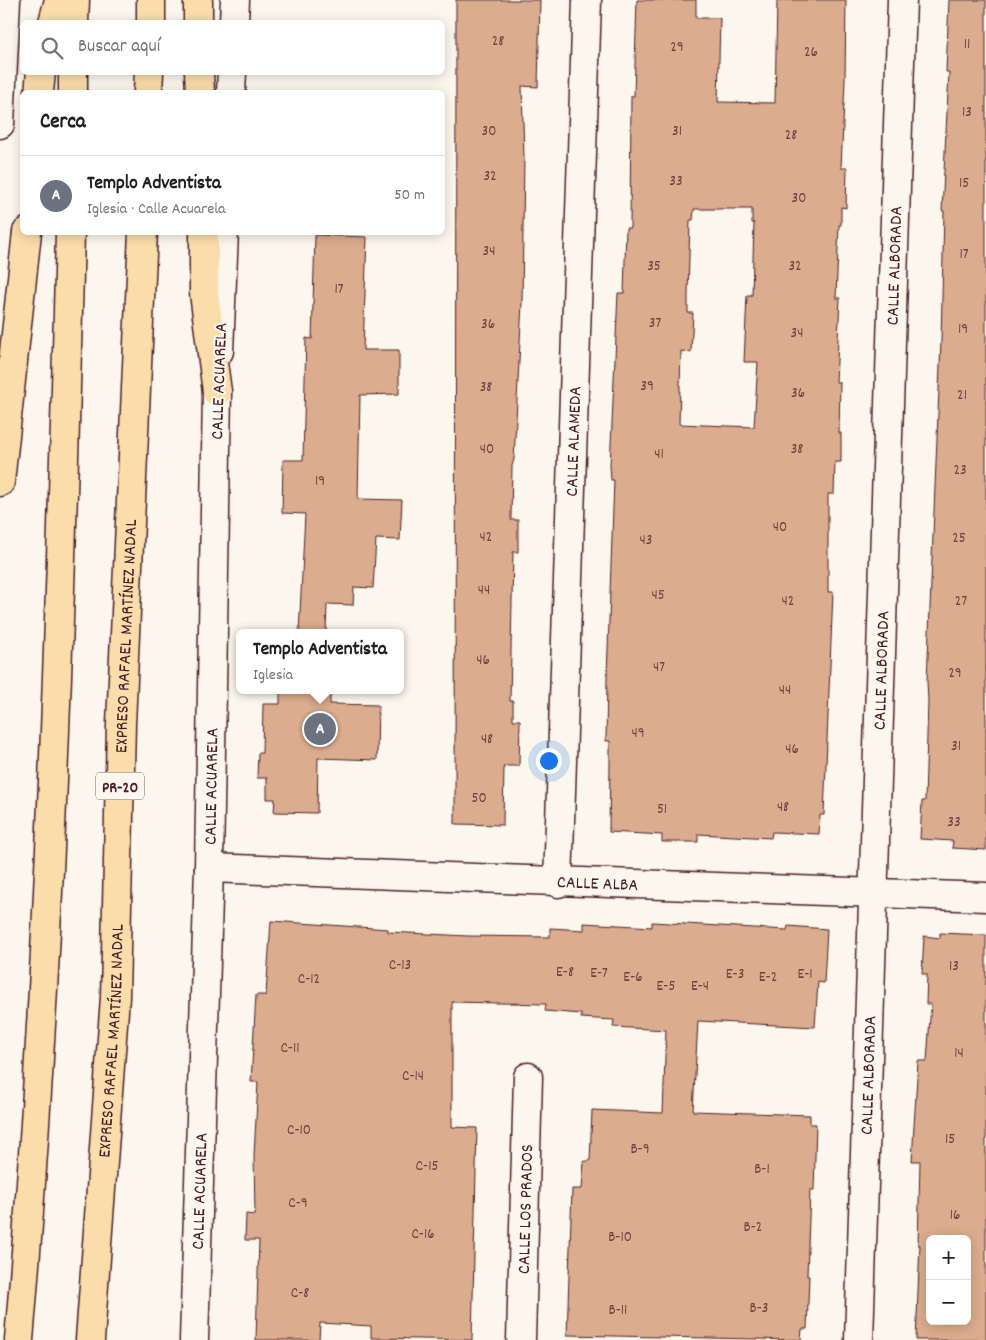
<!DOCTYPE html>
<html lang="es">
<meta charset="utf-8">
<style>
body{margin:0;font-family:Dekko,sans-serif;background:#f2f2f2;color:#202124}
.controls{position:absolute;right:15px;bottom:15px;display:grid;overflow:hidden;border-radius:8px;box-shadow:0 2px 12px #0003}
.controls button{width:45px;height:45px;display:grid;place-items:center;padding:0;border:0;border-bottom:1px solid #e0e0e0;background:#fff;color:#202124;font:25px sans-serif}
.you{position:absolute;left:548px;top:760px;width:18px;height:18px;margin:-12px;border:4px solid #fff;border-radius:50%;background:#1a73e8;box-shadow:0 0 0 8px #1a73e833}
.badge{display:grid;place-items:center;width:32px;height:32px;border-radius:50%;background:#0b8043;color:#fff;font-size:16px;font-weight:700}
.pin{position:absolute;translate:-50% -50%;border:2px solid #fff;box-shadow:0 1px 5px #0006}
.popup{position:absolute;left:236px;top:629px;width:168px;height:65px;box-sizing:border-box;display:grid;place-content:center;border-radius:8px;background:#fff;filter:drop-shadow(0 1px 4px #0005);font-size:16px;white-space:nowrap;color:#757577}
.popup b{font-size:19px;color:#202124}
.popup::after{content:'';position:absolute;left:50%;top:100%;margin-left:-10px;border:10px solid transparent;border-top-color:#fff}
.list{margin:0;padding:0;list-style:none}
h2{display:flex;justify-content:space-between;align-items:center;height:65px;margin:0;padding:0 20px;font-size:21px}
h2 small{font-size:16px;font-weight:400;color:#757577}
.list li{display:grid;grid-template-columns:32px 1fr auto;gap:15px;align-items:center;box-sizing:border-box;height:80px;padding:0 20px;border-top:1px solid #e0e0e0}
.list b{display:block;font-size:19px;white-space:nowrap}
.list p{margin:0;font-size:16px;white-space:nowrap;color:#757577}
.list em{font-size:16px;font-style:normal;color:#757577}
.icon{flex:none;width:28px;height:28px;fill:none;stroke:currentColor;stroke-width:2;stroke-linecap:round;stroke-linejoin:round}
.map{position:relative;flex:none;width:986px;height:1340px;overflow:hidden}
.search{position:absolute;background:#fff;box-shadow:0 2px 12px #0003;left:20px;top:20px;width:425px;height:55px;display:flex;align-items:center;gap:12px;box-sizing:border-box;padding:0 18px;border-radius:8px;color:#757577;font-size:19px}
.panel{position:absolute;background:#fff;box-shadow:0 2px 12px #0003;left:20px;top:90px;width:425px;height:145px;border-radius:8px}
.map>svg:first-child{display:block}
.building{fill:#dbac8d;stroke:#4a1f2b;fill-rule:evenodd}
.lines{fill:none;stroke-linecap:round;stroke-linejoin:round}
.minor-casing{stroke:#4a1f2b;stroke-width:31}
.tertiary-casing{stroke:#4a1f2b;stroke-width:31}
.motorway-casing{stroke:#4a1f2b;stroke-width:31}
.minor{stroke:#fbf7ec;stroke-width:28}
.tertiary{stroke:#fbf7ec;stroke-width:28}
.motorway{stroke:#fbddab;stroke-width:28}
.labels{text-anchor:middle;stroke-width:4;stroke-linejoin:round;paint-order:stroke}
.number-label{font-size:15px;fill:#6e4244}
.shield{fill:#fbf7ec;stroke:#7f6065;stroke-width:1}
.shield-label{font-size:16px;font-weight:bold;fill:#4a1f2b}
.street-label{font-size:18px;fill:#4a1f2b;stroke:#fbf7ec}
</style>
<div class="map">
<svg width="986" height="1340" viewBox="0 0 986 1340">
<rect width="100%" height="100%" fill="#fbf7ec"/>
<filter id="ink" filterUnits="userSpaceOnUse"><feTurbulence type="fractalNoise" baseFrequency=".02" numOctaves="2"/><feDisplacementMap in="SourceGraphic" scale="10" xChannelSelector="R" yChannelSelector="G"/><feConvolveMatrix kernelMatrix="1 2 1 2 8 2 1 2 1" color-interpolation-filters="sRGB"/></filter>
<g filter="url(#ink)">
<g class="building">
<polygon points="456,0 540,0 538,87 522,86 524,157 522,303 514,459 512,466 511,520 518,520 518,552 513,552 510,701 513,701 513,720 520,720 519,766 504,766 503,825 455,824"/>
<path d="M637,0H696V18H720L718,102L775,103L777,0H846L845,81L841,168H847L846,208L841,207V225H839L836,298H840L836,382H840L839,433H841V462H835L834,494H828V592H833L824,815H820L819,834L772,832L771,838L698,834V842H662V835L609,832L610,763V741H606L607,677L614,480H611L610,466L618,293H624L626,228H630L631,96H634ZM694,209H752V223H754L752,295H747L744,362H758L754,427L679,424L681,351L691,352L693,313H688V294L690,220H693Z"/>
<polygon points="949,0 986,0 986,850 952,848 953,841 920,839 922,801 925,801 928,702 927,681 941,341 944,211 942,211 949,72 946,72"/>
<polygon points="315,235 367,237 363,350 399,350 399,394 360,395 358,499 402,500 400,540 376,539 373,588 354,587 353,605 327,604 326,633 299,633 305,514 282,513 283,460 303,460 306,338 312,339"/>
<polygon points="280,690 330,691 330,704 378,705 377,760 318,758 317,813 274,812 275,799 267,799 267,778 257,778 258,753 262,753 263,704 280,704"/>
<polygon points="271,921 388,929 388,932 468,936 550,937 550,928 584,930 584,923 652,927 652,922 787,930 788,926 827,929 824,983 818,982 815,1027 698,1021 693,1111 810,1115 810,1124 816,1124 814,1190 810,1190 807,1276 809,1276 807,1329 802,1329 801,1340 567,1335 572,1189 582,1189 584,1161 590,1161 592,1110 663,1113 666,1030 613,1027 614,1020 581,1018 581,1014 545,1011 546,1004 452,1002 452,1127 477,1128 472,1340 371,1338 371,1326 320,1323 319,1340 256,1340 259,1240 245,1240 246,1214 255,1215 254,1155 258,1082 251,1082 256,995 266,995"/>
<path d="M940,933L986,935V1340H916L920,1245H918L920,1161H912L914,1126L918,1061H927L931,1004H926L927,974H922L924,936L940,938ZM930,1239H967V1321H930Z"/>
</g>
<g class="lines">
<defs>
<g id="minor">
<polyline points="234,22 235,0"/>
<polyline points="231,92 232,72"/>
<polyline points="0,124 6,0"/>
<polyline points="219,351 224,232"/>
<path id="s1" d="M209,868L986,897"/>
<path id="s2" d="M558,883L587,0"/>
<path id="s3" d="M521,1340L528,1077"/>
<path id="s4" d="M859,1340L902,0"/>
</g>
<g id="tertiary">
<path id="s5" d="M194,1340L209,868L217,392"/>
</g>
<g id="motorway">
<polyline points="198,0 198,22"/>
<polyline points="53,22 59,0"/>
<polyline points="74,22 75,0"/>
<polyline points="151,22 151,0"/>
<polyline points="199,72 200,92"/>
<polyline points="39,92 41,72"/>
<polyline points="73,92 73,72"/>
<polyline points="148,92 149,72"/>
<polyline points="204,232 204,293 217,392"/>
<polyline points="0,482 27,232"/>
<path d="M19,1340C50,972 61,602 70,232"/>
<path id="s6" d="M90,1340L115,997L121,724L143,232"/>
</g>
</defs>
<use href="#minor" class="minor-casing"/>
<use href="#tertiary" class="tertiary-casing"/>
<use href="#motorway" class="motorway-casing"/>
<use href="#minor" class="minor"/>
<use href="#tertiary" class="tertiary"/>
<use href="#motorway" class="motorway"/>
</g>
</g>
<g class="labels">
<g class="number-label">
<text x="498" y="45">28</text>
<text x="967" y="48">11</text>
<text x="677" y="51">29</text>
<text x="811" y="56">26</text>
<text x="967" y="116">13</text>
<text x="489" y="135">30</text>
<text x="677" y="135">31</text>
<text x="791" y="139">28</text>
<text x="490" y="180">32</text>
<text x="676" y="185">33</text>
<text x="964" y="187">15</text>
<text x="799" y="202">30</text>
<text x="489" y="255">34</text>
<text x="964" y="258">17</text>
<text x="654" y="270">35</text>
<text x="795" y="270">32</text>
<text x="339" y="293">17</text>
<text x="655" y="327">37</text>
<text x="488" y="328">36</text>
<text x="963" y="333">19</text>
<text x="797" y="337">34</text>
<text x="647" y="390">39</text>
<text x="486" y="391">38</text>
<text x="798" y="397">36</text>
<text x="962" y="399">21</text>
<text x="487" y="453">40</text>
<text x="797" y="453">38</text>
<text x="659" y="458">41</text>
<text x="960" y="474">23</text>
<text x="320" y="485">19</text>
<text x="780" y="531">40</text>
<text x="486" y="541">42</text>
<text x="959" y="542">25</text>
<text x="646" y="544">43</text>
<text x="484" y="594">44</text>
<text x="658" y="599">45</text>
<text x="788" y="605">42</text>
<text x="961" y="605">27</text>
<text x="483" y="664">46</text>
<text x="659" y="671">47</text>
<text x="955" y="677">29</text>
<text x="785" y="694">44</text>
<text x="638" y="737">49</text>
<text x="487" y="743">48</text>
<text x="956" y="750">31</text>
<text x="792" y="753">46</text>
<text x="479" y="802">50</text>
<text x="783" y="811">48</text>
<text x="662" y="813">51</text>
<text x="954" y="826">33</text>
<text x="400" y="969">C-13</text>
<text x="954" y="970">13</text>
<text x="565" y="976">E-8</text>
<text x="599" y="977">E-7</text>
<text x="735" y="978">E-3</text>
<text x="805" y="978">E-1</text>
<text x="633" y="981">E-6</text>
<text x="768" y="981">E-2</text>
<text x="309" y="983">C-12</text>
<text x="666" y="990">E-5</text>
<text x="700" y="990">E-4</text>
<text x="290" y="1052">C-11</text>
<text x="959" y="1057">14</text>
<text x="413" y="1080">C-14</text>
<text x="299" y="1134">C-10</text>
<text x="950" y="1143">15</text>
<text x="640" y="1153">B-9</text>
<text x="427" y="1170">C-15</text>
<text x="762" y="1173">B-1</text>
<text x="298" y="1207">C-9</text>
<text x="955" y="1219">16</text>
<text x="753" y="1231">B-2</text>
<text x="423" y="1238">C-16</text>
<text x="620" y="1241">B-10</text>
<text x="300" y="1297">C-8</text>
<text x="759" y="1312">B-3</text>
<text x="618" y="1314">B-11</text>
</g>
<rect class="shield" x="96" y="772.5" width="48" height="27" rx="4"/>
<g class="shield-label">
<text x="120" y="792">PR-20</text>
</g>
<g class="street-label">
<text dy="6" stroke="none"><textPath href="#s4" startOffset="1075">CALLE ALBORADA</textPath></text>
<text transform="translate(218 381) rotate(-88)" y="6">CALLE ACUARELA</text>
<text dy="6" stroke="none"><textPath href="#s2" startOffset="442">CALLE ALAMEDA</textPath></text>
<text dy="6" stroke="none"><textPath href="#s6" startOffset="705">EXPRESO RAFAEL MARTÍNEZ NADAL</textPath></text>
<text dy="6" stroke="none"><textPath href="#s4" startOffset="670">CALLE ALBORADA</textPath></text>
<text dy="6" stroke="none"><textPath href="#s5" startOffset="554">CALLE ACUARELA</textPath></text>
<text dy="6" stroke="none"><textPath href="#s1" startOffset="389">CALLE ALBA</textPath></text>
<text dy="6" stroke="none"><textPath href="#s6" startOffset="300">EXPRESO RAFAEL MARTÍNEZ NADAL</textPath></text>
<text dy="6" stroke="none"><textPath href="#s4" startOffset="265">CALLE ALBORADA</textPath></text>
<text dy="6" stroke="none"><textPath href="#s5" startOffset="149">CALLE ACUARELA</textPath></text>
<text dy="6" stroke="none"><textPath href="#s3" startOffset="131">CALLE LOS PRADOS</textPath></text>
</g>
</g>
</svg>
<div class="controls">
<button>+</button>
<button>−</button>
</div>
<div class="you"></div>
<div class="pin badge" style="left:320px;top:729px;background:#6b7280">A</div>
<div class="popup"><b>Templo Adventista</b>Iglesia</div>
<div class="search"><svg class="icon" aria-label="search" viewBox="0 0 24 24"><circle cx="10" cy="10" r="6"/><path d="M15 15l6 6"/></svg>Buscar aquí</div>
<section class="panel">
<h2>Cerca<small></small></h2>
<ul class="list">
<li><span class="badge" style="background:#6b7280">A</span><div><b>Templo Adventista</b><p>Iglesia · Calle Acuarela</p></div><em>50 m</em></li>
</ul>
</section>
</div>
